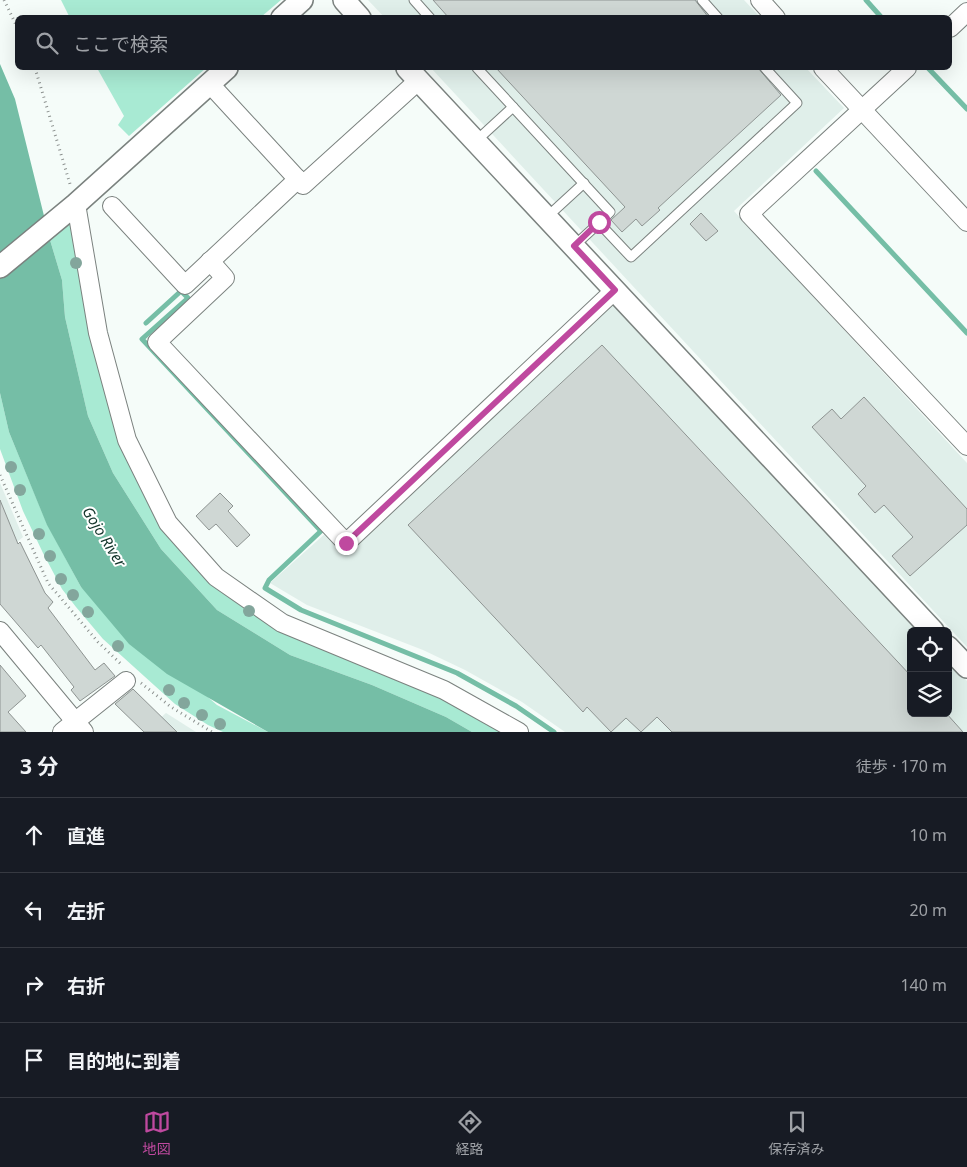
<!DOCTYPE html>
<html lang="ja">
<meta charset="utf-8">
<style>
body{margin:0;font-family:"Noto Sans","Noto Sans JP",sans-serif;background:#20242c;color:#f1f3f6}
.controls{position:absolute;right:15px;bottom:15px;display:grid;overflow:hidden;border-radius:8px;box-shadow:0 5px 20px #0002}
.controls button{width:45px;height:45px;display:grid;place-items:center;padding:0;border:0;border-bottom:1px solid #363941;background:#171b24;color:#f1f3f6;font:25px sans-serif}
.stop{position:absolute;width:15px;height:15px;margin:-11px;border:4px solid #bf499f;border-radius:50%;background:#fff}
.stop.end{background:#bf499f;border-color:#fff;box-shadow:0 1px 5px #0008}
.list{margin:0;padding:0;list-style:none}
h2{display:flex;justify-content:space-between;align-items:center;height:65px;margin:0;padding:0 20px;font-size:21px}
h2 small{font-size:16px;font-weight:400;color:#9ea1a6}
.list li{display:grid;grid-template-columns:32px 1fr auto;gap:15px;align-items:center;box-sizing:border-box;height:75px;padding:0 20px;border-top:1px solid #363941}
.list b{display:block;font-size:19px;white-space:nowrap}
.list em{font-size:16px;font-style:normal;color:#9ea1a6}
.icon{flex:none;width:28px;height:28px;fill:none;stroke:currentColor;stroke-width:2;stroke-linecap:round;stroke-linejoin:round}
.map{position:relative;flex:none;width:967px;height:732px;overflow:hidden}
.search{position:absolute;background:#171b24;box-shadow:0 5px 20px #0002;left:15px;right:15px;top:15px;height:55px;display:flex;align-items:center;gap:12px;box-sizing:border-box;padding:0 18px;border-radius:8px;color:#9ea1a6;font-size:19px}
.sheet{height:365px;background:#171b24}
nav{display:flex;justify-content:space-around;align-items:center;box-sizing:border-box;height:70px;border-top:1px solid #363941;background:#171b24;font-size:14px;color:#9ea1a6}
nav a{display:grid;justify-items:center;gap:2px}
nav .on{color:#bf499f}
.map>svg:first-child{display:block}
.built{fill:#e0efea}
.green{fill:#a8ead3}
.water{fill:#75bea6}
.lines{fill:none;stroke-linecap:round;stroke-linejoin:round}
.stream{stroke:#75bea6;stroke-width:5}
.building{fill:#cfd7d4;stroke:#8e9492}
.service-casing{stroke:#7b827f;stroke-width:11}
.minor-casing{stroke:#7b827f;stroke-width:20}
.tertiary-casing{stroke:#7b827f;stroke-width:24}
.path{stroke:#8c918f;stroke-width:3;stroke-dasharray:1 4;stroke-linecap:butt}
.service{stroke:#fff;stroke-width:9}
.minor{stroke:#fff;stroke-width:18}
.tertiary{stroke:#fff;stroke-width:21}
.tree{fill:#83a69c}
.route{stroke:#bf499f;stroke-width:6}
.labels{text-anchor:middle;stroke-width:4;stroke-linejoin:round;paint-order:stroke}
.water-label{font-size:15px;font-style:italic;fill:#13352b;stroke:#fff}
</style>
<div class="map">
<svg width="967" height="732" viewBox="0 0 967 732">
<rect width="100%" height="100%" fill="#f5fcf9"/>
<g class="built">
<polygon points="368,0 744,0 760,17 385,18"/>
<polygon points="431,68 806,68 844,108 734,211 967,463 967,647"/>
<polygon points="613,301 921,631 911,631 911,713 948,713 948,660 967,681 967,732 565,732 522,702 465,670 423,650 307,605 270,583 327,532 345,551"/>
<polygon points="0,483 23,537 0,556"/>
<polygon points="166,713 196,732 145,732"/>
</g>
<g class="green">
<polygon points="61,0 281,0 261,17 70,18"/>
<polygon points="97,68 206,68 129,136 118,125 124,116"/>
<polygon points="72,222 122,438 214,582 440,694 508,732 472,732 446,717 372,685 290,655 217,610 161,549 113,473 88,416 65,317 62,280 50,240"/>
<polygon points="0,393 9,432 47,524 81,587 217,705 268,732 223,732 208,725 175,704 103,639 76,607 62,589 43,553 23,511 0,449"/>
</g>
<polygon class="water" points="0,64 15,99 50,240 62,280 65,317 88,416 113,473 161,549 217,610 290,655 372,685 446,717 472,732 268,732 167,674 129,644 81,587 47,525 9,432 0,393"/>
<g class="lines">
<g class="stream">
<polyline points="866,0 882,18"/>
<polyline points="928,68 967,109"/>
<polyline points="816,171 967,333"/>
<polyline points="146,323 181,291 188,298 142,339 321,531 269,580 265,588 301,610 457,673 516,706 554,732"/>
</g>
</g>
<g class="building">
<polygon points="433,0 695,0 709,18 449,18"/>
<polygon points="496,68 758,68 781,95 658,208 660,210 642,226 636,219 622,232 611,220 625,207"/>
<polygon points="701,213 718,231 706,241 690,224"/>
<polygon points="602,345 911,676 911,713 946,713 963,732 672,732 657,717 641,732 626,718 611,732 587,707 583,712 408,525"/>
<polygon points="864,397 967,509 967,525 910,576 892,556 913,537 884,505 875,513 858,494 866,486 812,427 832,409 841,419"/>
<polygon points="220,493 233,506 228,511 250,535 237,547 216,524 209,530 196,516"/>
<polygon points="0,500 18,544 20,542 45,593 53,602 48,608 95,670 104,663 115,676 80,701 71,690 74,687 41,645 38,648 0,604"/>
<polygon points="0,665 26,696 8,712 26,732 0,732"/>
<polygon points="133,689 177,732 144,732 115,704"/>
</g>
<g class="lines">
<defs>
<g id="service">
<polyline points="414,0 430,18"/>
<polyline points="702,0 718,18"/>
<polyline points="477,68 610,212 599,223 631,257 797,103 765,68"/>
<polyline points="476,141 513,107"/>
<polyline points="547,217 584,183"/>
<polyline points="574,246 599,223"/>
</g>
<g id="minor">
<polyline points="760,0 776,18"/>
<polyline points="950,28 967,12"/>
<polyline points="823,68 967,222"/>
<polyline points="907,68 749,214 967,446"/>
<polyline points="209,83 303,185 419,80"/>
<polyline points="76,204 98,333 127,440 168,523 216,577 282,623 444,690 519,732"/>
<polyline points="112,206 185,285 298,179"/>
<polyline points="210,261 225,278 157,342 346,543 615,290"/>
<polyline points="0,631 84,732"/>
<polyline points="62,732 126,681"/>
</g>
<g id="tertiary">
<polyline points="344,0 360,18"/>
<polyline points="282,18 302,0"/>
<polyline points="407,68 933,631"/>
<polyline points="0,267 76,204 227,68"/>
<polyline points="948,647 967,667"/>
</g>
</defs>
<use href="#service" class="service-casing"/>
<use href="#minor" class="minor-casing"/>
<use href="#tertiary" class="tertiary-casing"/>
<g class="path">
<polyline points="4,0 18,29"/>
<polyline points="35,68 70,184"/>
<polyline points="0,475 48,583 98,642 122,665"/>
<polyline points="141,683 171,707 212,732"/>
</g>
<use href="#service" class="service"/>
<use href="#minor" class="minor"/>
<use href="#tertiary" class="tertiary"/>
</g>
<g class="tree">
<circle cx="76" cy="263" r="6"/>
<circle cx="11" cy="467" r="6"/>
<circle cx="20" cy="490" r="6"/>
<circle cx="39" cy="534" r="6"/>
<circle cx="50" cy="556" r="6"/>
<circle cx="61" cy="579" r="6"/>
<circle cx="73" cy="595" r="6"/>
<circle cx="249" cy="611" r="6"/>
<circle cx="88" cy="612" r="6"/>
<circle cx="118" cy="646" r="6"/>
<circle cx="169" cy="690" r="6"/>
<circle cx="184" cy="703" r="6"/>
<circle cx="202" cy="715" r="6"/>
<circle cx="220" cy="724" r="6"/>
</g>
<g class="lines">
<polyline class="route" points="346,543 615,290 574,246 599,222"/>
</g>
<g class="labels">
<g class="water-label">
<text transform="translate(104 537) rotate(58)" y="5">Gojo River</text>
</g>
</g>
</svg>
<div class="controls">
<button><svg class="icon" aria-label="locate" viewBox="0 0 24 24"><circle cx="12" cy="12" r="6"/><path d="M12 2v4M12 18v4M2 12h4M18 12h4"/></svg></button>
<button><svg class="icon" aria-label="layers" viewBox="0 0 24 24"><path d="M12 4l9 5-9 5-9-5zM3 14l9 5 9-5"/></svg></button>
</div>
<div class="stop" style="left:599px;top:222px"></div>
<div class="stop end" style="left:346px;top:543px"></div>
<div class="search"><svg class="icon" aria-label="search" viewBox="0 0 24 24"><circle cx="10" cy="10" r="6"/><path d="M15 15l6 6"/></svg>ここで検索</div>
</div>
<section class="sheet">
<h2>3 分<small>徒歩 · 170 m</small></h2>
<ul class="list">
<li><svg class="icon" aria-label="ahead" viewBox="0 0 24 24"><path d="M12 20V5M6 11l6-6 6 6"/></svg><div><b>直進</b></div><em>10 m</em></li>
<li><svg class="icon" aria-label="left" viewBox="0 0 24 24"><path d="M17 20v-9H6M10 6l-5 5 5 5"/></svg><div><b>左折</b></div><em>20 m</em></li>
<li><svg class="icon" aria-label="right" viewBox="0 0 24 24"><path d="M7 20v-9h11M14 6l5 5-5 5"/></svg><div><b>右折</b></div><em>140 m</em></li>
<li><svg class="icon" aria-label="arrive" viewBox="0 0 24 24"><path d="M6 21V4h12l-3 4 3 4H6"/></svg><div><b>目的地に到着</b></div></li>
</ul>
</section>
<nav>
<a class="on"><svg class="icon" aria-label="map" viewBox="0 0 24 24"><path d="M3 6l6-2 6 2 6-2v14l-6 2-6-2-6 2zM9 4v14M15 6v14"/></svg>地図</a>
<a><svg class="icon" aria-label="directions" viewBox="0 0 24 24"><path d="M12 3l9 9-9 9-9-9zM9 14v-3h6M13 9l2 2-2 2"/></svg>経路</a>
<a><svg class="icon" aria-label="saved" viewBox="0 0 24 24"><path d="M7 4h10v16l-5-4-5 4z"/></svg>保存済み</a>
</nav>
